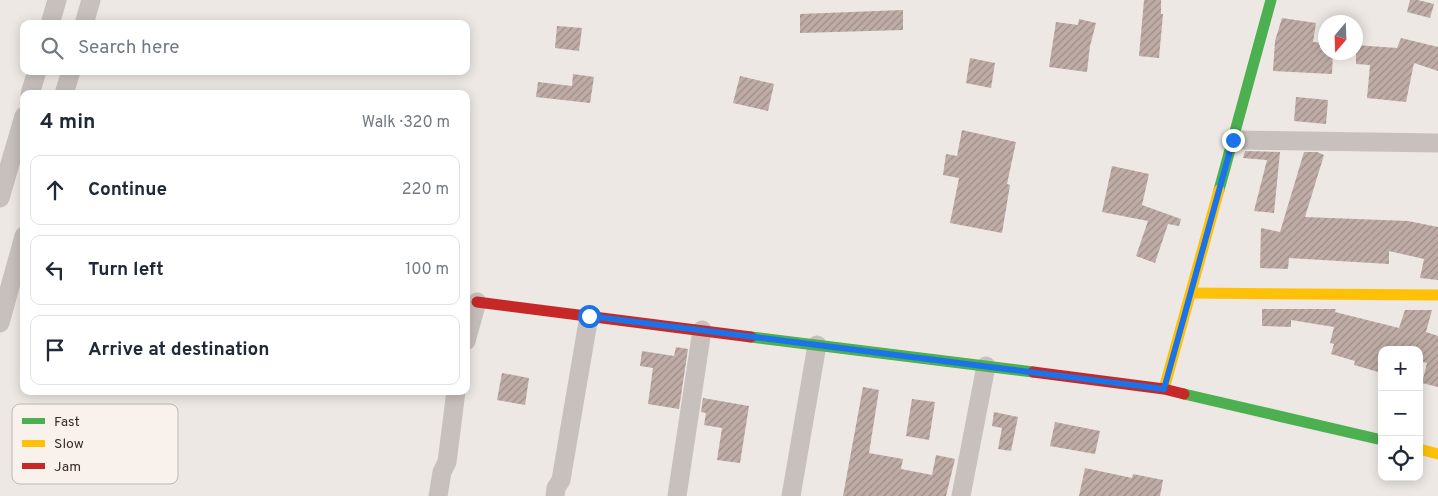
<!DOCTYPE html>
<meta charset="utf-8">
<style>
body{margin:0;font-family:Overpass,sans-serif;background:#f6f6f7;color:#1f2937}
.controls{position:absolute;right:15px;bottom:15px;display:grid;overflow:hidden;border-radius:10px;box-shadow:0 2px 12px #0003}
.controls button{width:45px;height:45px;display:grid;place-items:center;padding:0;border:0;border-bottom:1px solid #e0e1e3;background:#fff;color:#1f2937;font:25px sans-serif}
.compass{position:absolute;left:1318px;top:15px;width:45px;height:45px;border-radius:50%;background:#fff;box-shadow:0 2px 12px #0003;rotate:199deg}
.stop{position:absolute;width:15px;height:15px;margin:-11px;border:4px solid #1a73e8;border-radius:50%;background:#fff}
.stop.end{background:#1a73e8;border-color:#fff;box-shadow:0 1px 5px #0008}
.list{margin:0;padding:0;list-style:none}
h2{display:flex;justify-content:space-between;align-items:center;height:65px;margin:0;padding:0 20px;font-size:21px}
h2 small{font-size:16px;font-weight:400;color:#747a83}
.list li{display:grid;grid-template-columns:32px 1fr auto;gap:15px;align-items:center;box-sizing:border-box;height:70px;margin:0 10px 10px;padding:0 10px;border:1px solid #e0e1e3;border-radius:10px}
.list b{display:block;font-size:19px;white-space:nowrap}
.list em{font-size:16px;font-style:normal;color:#747a83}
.icon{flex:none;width:28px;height:28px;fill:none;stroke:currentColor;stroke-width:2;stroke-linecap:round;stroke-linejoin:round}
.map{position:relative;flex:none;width:1438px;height:496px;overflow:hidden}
.search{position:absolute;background:#fff;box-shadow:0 2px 12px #0003;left:20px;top:20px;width:450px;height:55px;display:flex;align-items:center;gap:12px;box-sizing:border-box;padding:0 18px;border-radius:10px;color:#747a83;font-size:19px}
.panel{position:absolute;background:#fff;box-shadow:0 2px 12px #0003;left:20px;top:90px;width:450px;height:305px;border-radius:10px}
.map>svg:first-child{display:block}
.building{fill:url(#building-hatch)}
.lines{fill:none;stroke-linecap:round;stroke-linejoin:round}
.street{stroke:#c7c0bc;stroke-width:19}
.fast{stroke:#4caf50;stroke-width:11}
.slow{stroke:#ffc107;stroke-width:11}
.jam{stroke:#c62828;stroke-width:11}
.route{stroke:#1a73e8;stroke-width:6}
.key{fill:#f9f2ec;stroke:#bfb7b2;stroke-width:1}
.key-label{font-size:14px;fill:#372d2a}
</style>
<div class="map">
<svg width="1438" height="496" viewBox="0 0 1438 496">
<defs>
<pattern id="building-hatch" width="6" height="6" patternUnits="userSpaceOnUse" patternTransform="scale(1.25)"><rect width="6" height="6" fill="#bfaca6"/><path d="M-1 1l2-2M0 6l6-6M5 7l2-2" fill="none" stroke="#9c8c87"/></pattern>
</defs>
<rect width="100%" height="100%" fill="#ede8e3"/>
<g class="building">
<polygon points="1144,0 1161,0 1161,14 1163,14 1159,58 1139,56"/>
<polygon points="1410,0 1418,0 1434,4 1430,18 1407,12"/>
<polygon points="903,10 903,30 800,33 800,14"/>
<polygon points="1282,18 1316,23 1313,42 1326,43 1326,52 1333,52 1332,74 1273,71 1275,41"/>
<polygon points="1079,19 1096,23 1090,46 1087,72 1049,67 1056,22 1078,25"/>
<polygon points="557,26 582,28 579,51 555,48"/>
<polygon points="1401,38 1438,47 1438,71 1414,63 1406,102 1367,98 1370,65 1356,64 1356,45 1397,48"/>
<polygon points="970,58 995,63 991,88 966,83"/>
<polygon points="573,74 594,77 590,103 536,97 538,82 572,86"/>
<polygon points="740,76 774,84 768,111 733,103"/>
<polygon points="1296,97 1328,100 1326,124 1294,121"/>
<polygon points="962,130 1016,142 1007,184 1010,185 1002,233 950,223 959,178 943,175 946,154 957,156"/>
<polygon points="1245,151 1280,152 1274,213 1254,211 1267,160 1243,158"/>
<polygon points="1304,152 1317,152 1324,155 1305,217 1408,221 1438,227 1438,280 1420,278 1424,259 1389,251 1389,264 1289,258 1288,269 1260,268 1261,228 1280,232"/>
<polygon points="1112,166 1149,174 1142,205 1181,219 1179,226 1168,224 1155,263 1136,256 1148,221 1102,212"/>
<polygon points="1262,309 1336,309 1335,312 1399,328 1405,310 1432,310 1426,332 1438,336 1438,387 1422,383 1427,363 1419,361 1419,350 1382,350 1382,373 1354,365 1355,361 1331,354 1334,344 1330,343 1334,327 1291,320 1291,327 1262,326"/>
<polygon points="676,347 688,349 679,409 648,404 653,368 640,366 642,351 674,356"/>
<polygon points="502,373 529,378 525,405 497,400"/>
<polygon points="863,387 879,390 869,453 903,459 901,469 932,475 936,455 955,459 946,496 843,496"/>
<polygon points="703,398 749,406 740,463 717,460 722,428 704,425 706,413 701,412"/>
<polygon points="912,399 935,402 929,440 906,436"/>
<polygon points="994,412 1018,417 1011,451 998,449 1002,428 992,426"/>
<polygon points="1055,422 1100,431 1095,454 1050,446"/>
<polygon points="1085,468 1132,478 1133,474 1163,480 1160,496 1079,496"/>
</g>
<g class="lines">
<g class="street">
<polyline points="50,24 57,0"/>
<polyline points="84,24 91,0"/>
<polyline points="30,94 37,71"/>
<polyline points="64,94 71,71"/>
<polyline points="1233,140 1438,143"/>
<polyline points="0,198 24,116"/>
<polyline points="0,323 24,236"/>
<polyline points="466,341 477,302"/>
<polyline points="438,496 442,472 447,462 456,391"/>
<polyline points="555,496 556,488 561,480 589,316"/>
<polyline points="677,496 702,330"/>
<polyline points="791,496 817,345"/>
<polyline points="961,496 986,366"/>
</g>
<g class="fast">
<polyline points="1219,190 1271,0"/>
<polyline points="751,337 1033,372"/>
<polyline points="1184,394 1382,440"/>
</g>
<g class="slow">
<polyline points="1191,293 1438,295"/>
<polyline points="1164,389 1219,190"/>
<polyline points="1419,449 1438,454"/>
</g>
<g class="jam">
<polyline points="477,302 751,337"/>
<polyline points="1033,372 1164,389 1184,394"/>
</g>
</g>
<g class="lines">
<polyline class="route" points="589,316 1164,389 1233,140"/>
</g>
<rect x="12" y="404" width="166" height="80" rx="8" class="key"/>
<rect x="22" y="418" width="23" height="6" fill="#4caf50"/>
<rect x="22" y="440" width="23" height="7" fill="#ffc107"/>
<rect x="22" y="463" width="23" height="6" fill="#c62828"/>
<g class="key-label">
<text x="54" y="426">Fast</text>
<text x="54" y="448">Slow</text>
<text x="54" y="471">Jam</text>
</g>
</svg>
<div class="controls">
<button>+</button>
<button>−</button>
<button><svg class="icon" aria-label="locate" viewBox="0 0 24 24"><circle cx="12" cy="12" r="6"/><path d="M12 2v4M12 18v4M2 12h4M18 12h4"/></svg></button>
</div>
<svg class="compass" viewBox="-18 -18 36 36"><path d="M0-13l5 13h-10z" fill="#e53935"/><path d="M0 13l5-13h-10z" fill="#747a83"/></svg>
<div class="stop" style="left:589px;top:316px"></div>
<div class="stop end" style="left:1233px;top:140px"></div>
<div class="search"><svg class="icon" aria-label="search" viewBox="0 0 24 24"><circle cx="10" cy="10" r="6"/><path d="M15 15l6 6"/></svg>Search here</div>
<section class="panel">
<h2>4 min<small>Walk · 320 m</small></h2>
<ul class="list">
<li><svg class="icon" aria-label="ahead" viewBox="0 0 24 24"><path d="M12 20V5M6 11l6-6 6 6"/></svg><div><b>Continue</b></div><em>220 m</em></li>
<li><svg class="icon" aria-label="left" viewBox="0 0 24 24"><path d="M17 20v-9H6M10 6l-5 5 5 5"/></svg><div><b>Turn left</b></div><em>100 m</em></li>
<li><svg class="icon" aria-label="arrive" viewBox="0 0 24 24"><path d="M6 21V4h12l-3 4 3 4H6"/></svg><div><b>Arrive at destination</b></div></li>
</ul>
</section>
</div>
